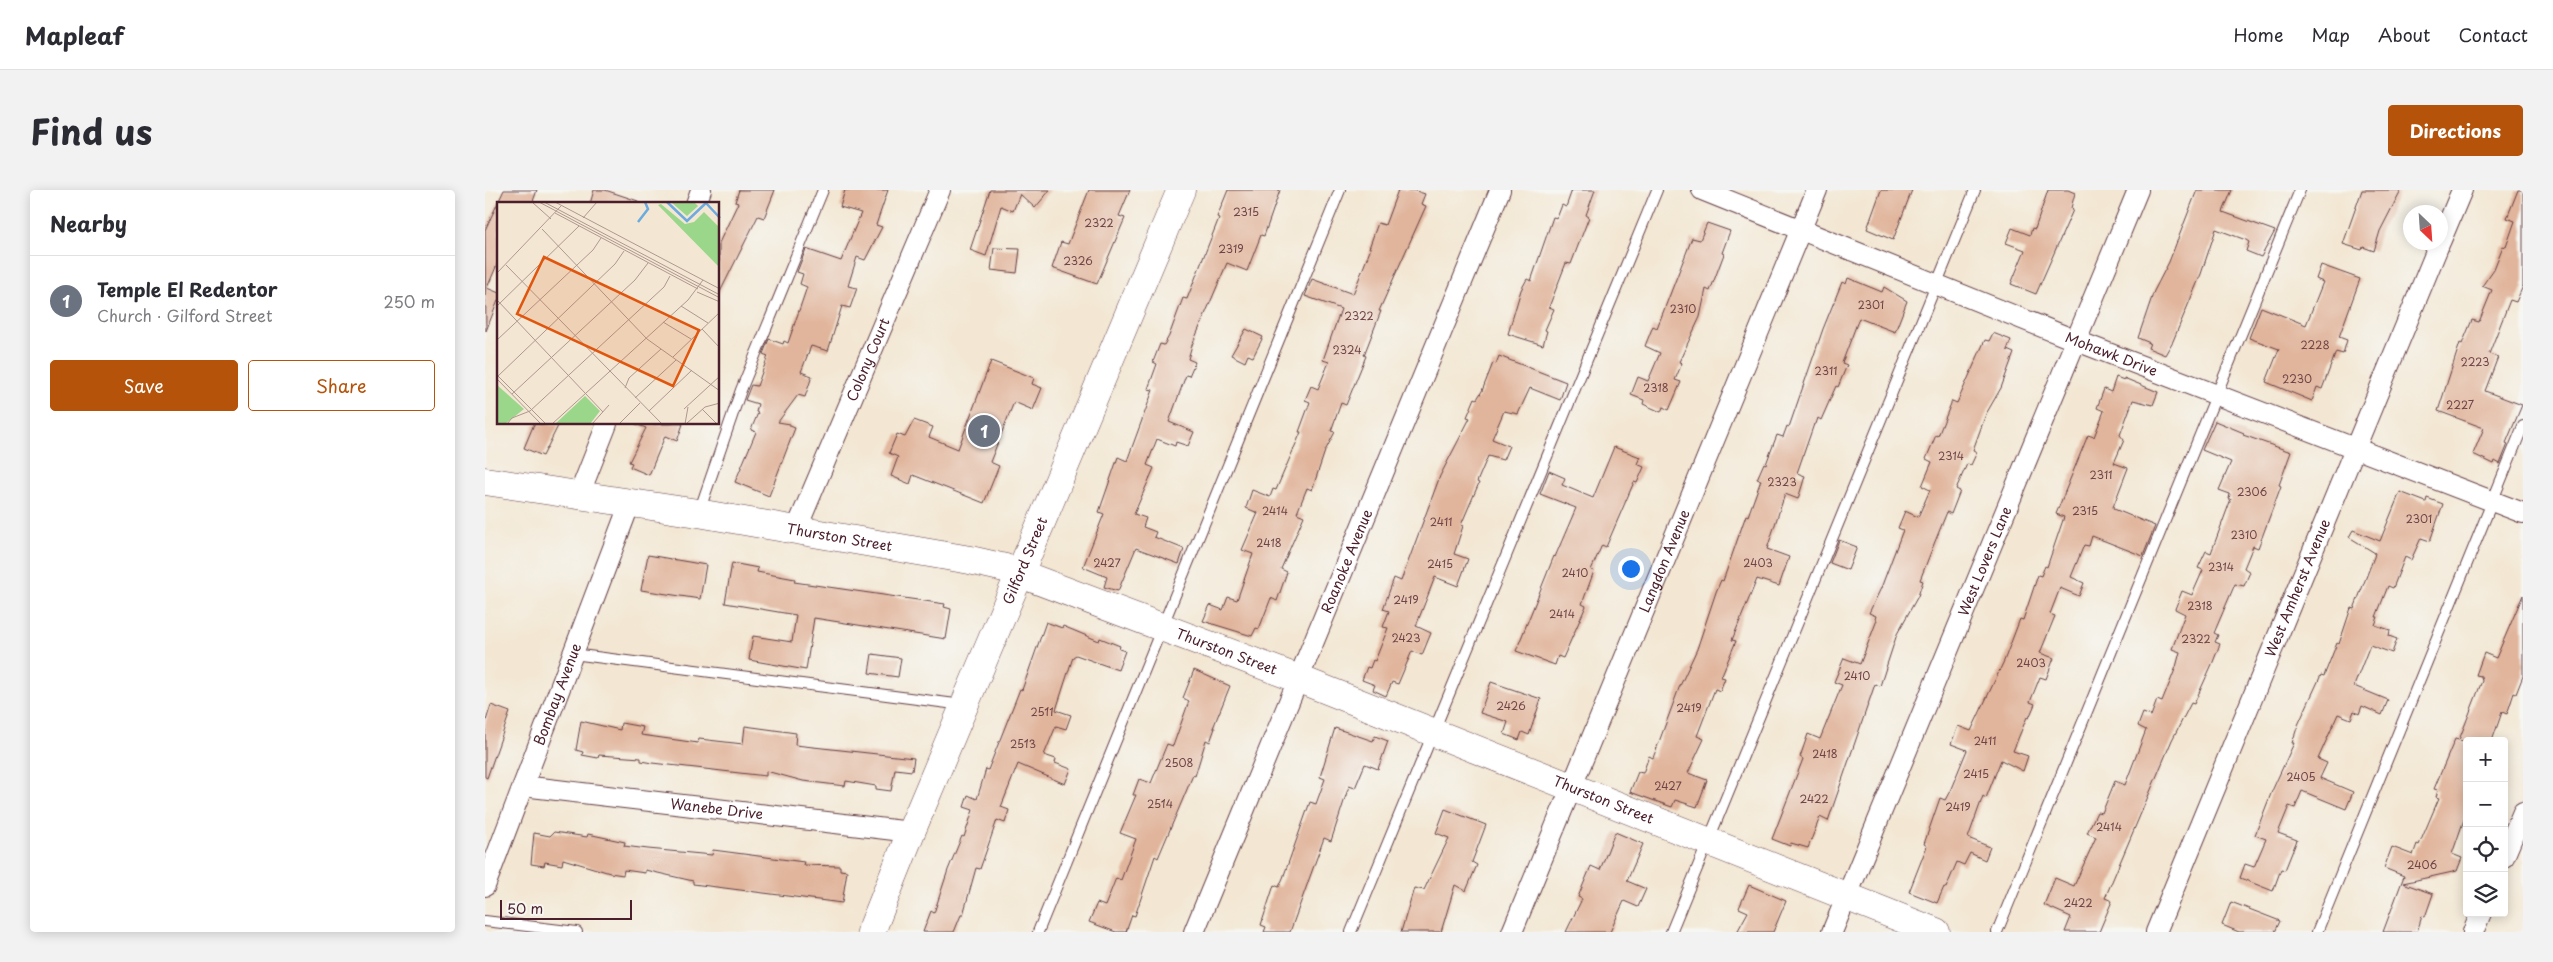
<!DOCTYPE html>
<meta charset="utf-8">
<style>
body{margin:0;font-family:"Playpen Sans",sans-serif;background:#f2f2f3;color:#2b2b33}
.controls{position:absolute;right:15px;bottom:15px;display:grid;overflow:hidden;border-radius:5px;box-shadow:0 2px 12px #0003}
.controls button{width:45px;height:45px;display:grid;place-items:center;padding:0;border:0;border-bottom:1px solid #e1e1e2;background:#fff;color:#2b2b33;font:25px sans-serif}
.compass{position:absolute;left:1918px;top:15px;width:45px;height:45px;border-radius:50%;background:#fff;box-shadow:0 2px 12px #0003;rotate:155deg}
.scale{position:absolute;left:15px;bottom:12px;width:132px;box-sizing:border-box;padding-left:5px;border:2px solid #4a1f2b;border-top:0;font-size:14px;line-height:18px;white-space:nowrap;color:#4a1f2b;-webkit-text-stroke:4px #f6f6f2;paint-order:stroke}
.you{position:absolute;left:1145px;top:378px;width:18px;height:18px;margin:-12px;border:4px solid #fff;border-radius:50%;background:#1a73e8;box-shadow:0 0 0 8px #1a73e833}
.badge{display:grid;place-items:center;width:32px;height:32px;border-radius:50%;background:#b45309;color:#fff;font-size:16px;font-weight:700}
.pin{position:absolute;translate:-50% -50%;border:2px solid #fff;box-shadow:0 1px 5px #0006}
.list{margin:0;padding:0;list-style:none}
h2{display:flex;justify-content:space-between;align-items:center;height:65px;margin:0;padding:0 20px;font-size:21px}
h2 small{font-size:16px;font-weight:400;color:#7c7c81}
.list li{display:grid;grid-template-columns:32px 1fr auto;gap:15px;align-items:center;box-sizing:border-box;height:90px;padding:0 20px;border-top:1px solid #e1e1e2}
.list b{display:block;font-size:19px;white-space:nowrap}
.list p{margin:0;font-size:16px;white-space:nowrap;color:#7c7c81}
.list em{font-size:16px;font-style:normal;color:#7c7c81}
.actions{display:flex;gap:10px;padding:15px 20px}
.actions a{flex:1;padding:11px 0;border:1px solid #b45309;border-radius:5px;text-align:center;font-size:18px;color:#b45309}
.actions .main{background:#b45309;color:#fff}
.icon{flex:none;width:28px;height:28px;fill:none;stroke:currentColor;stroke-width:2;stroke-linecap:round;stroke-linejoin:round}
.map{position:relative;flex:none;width:2038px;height:742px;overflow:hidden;border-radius:5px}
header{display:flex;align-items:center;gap:30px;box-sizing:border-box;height:70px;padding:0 25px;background:#fff;border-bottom:1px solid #e1e1e2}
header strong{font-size:24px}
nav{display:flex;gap:28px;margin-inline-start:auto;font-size:18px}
.intro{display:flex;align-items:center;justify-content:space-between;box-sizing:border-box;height:120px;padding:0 30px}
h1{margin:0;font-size:35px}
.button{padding:12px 22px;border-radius:5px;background:#b45309;color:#fff;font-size:18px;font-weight:700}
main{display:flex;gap:30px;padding:0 30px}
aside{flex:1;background:#fff;border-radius:5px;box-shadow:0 2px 12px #0003}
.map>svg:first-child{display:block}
.building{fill:#e1b59c}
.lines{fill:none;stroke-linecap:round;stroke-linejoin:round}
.lane-casing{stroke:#633d44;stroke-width:12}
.street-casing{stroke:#633d44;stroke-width:22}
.secondary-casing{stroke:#633d44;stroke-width:29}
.lane{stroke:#fff;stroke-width:10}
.street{stroke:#fff;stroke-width:20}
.secondary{stroke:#fff;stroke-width:28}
.labels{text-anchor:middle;stroke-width:5;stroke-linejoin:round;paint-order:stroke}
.number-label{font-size:11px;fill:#704447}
.street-label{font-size:14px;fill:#4a1f2b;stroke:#f6f6f2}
.inset-river{fill:none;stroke:#6daadf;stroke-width:2.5}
.inset-road{fill:none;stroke:#af9790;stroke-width:1}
.view{fill:#e0560e;fill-opacity:0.15;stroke:#e0560e;stroke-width:2.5}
.inset-edge{fill:none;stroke:#4a1f2b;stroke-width:2.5}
</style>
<header>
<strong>Mapleaf</strong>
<nav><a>Home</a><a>Map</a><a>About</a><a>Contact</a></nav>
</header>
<div class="intro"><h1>Find us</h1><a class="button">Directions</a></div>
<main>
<aside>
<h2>Nearby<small></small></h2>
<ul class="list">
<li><span class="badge" style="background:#6b7280">1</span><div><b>Temple El Redentor</b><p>Church · Gilford Street</p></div><em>250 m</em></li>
</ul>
<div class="actions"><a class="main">Save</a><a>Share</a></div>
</aside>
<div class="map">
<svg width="2038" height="742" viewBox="0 0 2038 742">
<rect width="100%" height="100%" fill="#f6f6f2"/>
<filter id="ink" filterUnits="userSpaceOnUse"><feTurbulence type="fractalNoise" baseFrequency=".02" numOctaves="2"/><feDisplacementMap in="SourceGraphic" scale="10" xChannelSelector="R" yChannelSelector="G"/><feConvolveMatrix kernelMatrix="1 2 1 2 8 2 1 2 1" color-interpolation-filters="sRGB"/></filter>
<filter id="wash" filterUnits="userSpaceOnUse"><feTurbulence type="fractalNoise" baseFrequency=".0096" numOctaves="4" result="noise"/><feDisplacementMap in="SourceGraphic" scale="20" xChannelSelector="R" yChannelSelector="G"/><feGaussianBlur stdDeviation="1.12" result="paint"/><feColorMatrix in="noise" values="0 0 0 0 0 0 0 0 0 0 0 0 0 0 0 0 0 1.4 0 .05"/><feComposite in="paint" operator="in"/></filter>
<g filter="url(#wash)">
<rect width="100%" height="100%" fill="#f3e7d3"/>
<g id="blocks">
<g class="building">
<polygon points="19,0 52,0 47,14 14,14 14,70 2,98 14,103 14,108 1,141 0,40"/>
<polygon points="109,0 120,0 153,11 153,14 105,14"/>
<polygon points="254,0 290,0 279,28 273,26 234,104 234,53 253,13 250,12"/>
<polygon points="360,0 403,0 391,35 397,37 380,70 372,67 363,96 372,98 365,118 357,116 343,161 326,156 316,182 327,186 320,207 313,205 293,232 305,234 305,236 310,238 284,306 250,292 271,242 266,240 273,223 271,222 273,214 260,210 266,195 272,196 283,166 278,164 284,149 298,154 299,151 303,153 322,97 315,94 318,84 312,82 321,59 356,71 376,23 355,17"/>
<polygon points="505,0 565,0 550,18 535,4 528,21 516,16 501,66 485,60"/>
<polygon points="604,0 645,0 634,26 640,28 612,94 567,78 576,52 583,54"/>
<polygon points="743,0 795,0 779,46 776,45 762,81 742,73 707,155 703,169 710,172 704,186 701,185 684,232 709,242 703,256 691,252 690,256 672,249 662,275 669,278 649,324 661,328 658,337 671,342 669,347 699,359 694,374 651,358 633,401 619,397 622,387 598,377 619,324 614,322 633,267 642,271 668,200 663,199 672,174 668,172 675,154 679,155 684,146 698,108 702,109 734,28 732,27"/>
<polygon points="913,0 928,0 940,4 936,14 941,16 894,121 896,121 879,165 881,166 861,215 856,213 846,241 850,242 840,261 827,300 822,298 812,323 819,326 796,379 802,382 792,411 786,408 774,439 771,438 767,446 718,431 725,415 738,420 743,407 752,410 768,364 757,360 773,323 761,318 767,300 785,307 788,299 791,300 816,242 814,242 825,212 820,210 826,196 833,199 844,172 838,170 856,119 820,106 827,89 868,104 886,58 884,58 893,33 900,35"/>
<polygon points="1087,0 1110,0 1101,25 1104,27 1086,74 1081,73 1064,117 1069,119 1060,140 1062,141 1058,155 1023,144 1036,100 1042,89 1046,91 1068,27 1072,28 1077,15 1081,17"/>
<polygon points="1396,0 1427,0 1408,50 1382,39"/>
<polygon points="1563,0 1583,0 1590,3 1586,18 1588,20 1551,104 1526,94 1540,60 1521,53 1527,38 1545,45 1547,38 1550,39"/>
<polygon points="1712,0 1747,0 1738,22 1790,41 1776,67 1761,61 1764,52 1761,50 1731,39 1716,84 1688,151 1680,165 1663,158 1665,153 1653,148 1669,101 1684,72"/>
<polygon points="1877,0 1916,0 1895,41 1889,61 1878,57 1877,60 1858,54"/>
<polygon points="2033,0 2038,0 2038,96 2031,112 2025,110 2004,164 2013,167 2000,201 2037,215 2021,253 2023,254 2015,274 2010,271 2009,274 1988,264 1999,238 1953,221 1975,153 1977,154 1987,130 1994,132 2007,100 1997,96 2009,79 2018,56 2021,57 2030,31 2022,28"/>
<polygon points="1222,33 1245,41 1237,63 1239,64 1225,101 1221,99 1215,127 1194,172 1197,173 1190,190 1196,192 1184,220 1178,217 1176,222 1158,214 1159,210 1146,205 1153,187 1163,191 1175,163 1160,156 1168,136 1172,138 1207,48 1215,50"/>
<polygon points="509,58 535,59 532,83 506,80"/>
<polygon points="1836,75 1875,89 1854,147 1862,150 1858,164 1851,162 1837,199 1832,197 1827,211 1781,192 1794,159 1764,148 1776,117 1821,135 1838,92 1831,89"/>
<polygon points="1363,88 1397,102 1399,97 1422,111 1410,142 1374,128 1357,173 1362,175 1353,197 1351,196 1336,230 1333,228 1331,234 1329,234 1312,283 1320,286 1313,309 1300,304 1282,359 1304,367 1294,396 1272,389 1247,450 1251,451 1236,487 1240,488 1235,501 1230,499 1212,546 1219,549 1203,583 1222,590 1212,617 1190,610 1187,617 1145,602 1153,582 1158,583 1164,566 1168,568 1194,498 1212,459 1231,402 1236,390 1238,391 1261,325 1263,326 1276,290 1272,289 1279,273 1281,274 1292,245 1298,247 1302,236 1304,237 1338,139 1357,92 1361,94"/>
<polygon points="761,139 778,147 768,167 763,165 760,172 746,165"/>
<polygon points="1508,143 1526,150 1522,160 1529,163 1516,198 1501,224 1488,260 1492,262 1486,275 1482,274 1471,299 1475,301 1466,324 1462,322 1449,354 1435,390 1438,391 1433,406 1412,444 1395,496 1390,494 1343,631 1335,627 1323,658 1306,653 1305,656 1287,649 1318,569 1315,567 1323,544 1335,549 1357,495 1349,492 1359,468 1375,474 1392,430 1390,429 1391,426 1384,423 1396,398 1418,340 1413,338 1420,321 1433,327 1445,300 1437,296 1447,272 1441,269 1451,245 1453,246 1467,211 1472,213 1500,150 1504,151"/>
<polygon points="1014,166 1081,192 1075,210 1045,198 1033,224 1019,221 1007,249 1024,256 1018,270 1003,266 992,292 994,293 976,335 978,336 969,364 983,369 973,396 950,387 931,436 946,443 937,465 927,461 913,494 907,492 901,506 888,500 890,495 877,490 882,477 885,478 888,470 890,471 903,438 898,437 904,421 898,419 909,388 916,391 955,286 985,228 982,227 990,208 992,209 997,201 1008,173 1011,174"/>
<polygon points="506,171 549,188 547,194 557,198 548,220 529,212 505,272 514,276 499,313 428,285 425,294 406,286 413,267 404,263 412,244 420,247 429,230 448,237 444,247 473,259"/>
<polygon points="1631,187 1639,190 1639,188 1673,202 1668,215 1648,210 1635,245 1639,250 1629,273 1643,278 1628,317 1629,319 1670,336 1658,366 1607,346 1604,356 1599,355 1586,387 1599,393 1594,406 1575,398 1565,424 1570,426 1555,463 1569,468 1561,489 1555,487 1545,512 1550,514 1544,528 1542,527 1528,561 1543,566 1538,581 1516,570 1501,608 1498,606 1483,648 1505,657 1500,670 1485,663 1479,675 1472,672 1461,698 1459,697 1452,713 1424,702 1442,656 1439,654 1455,608 1460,610 1465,601 1482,560 1466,554 1473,536 1486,541 1519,471 1535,429 1538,430 1553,385 1556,386 1560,376 1562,377 1579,327 1571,324 1603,245 1609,247 1619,221 1612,218 1619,199 1626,202"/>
<polygon points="1730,231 1759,243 1758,245 1806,262 1794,295 1796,296 1773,358 1768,356 1759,378 1765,382 1759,396 1750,394 1729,443 1733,445 1730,452 1735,454 1728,472 1709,514 1706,513 1687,550 1620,708 1627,711 1614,742 1580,742 1586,727 1559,715 1570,688 1589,696 1611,647 1602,643 1612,622 1617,623 1630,591 1640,595 1661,540 1653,536 1658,523 1666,526 1672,510 1677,512 1691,477 1695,462 1687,459 1700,424 1690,419 1697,401 1707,405 1718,380 1713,378 1721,361 1726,363 1746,309 1744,309 1745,304 1734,300 1746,272 1717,260"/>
<polygon points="49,234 74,234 58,266 39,258"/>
<polygon points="151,234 198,234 192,251 180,246 164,285 145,277 147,273 144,272 161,238"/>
<polygon points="1129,257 1155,267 1152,274 1159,277 1152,293 1149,292 1121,357 1117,355 1106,380 1109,381 1097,414 1101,416 1078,468 1073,466 1070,475 1031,461 1069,366 1070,367 1091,318 1055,304 1064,281 1080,288 1077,295 1108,308"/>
<polygon points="1915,302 1941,312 1942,308 1958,314 1945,351 1936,348 1926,370 1920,367 1908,398 1903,396 1891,427 1893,427 1890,435 1905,440 1904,446 1912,449 1907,463 1885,455 1869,496 1903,510 1897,525 1877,516 1874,524 1869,521 1866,529 1853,524 1833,569 1842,573 1835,588 1868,602 1861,619 1817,601 1810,618 1804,616 1793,643 1812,650 1800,680 1796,679 1788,701 1755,688 1760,674 1769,677 1781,649 1770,645 1787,601 1809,553 1807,553 1813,535 1836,485 1839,486 1852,453 1854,454 1866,418 1869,419 1889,367 1890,363 1864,347 1868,340 1895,351"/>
<polygon points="1354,350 1372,357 1363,380 1345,373"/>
<polygon points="163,365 221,375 215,409 156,400"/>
<polygon points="247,373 273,378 272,382 310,389 309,392 460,414 459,417 466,419 461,449 329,428 321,480 264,470 268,446 307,452 311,425 240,413"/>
<polygon points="2038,405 2038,486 2031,504 2029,503 2022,524 2017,522 2007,551 1975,551 1982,553 1982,621 1967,664 1977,668 1972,681 1918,693 1948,704 1940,727 1937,726 1932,742 1898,742 1919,686 1899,678 1907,657 1928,665 1932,654 1934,655 1954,608 1951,607 1953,600 1949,599 1970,549 1974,550 1997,491 1996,486 1991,485 1999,463 2011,468"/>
<polygon points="561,432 577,438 578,436 614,451 615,448 635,456 634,459 640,461 633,480 591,465 588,467 571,520 586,525 581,539 571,536 559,565 571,569 570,573 586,579 580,594 533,574 516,617 524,620 520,633 512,630 495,679 491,678 478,725 476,725 469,742 438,742 446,721 449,723 463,680 477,646 479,647 488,620 479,617 483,605 492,609 501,579 503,580 535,499 537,500"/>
<polygon points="387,464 416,468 413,487 384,483"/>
<polygon points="709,480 745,496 728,538 730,538 725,552 721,550 710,586 708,585 673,668 670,666 650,726 647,725 641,742 631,742 604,732 612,713 620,716 631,688 636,690 651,649 635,643 651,605 648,605 654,589 666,593 682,554 688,556 704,511 698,508"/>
<polygon points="1006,492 1056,509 1044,545 1037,542 1034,550 1019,544 1023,532 995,523"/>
<polygon points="6,515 25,522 2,588 0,587 0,534"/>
<polygon points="96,531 135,540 136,533 158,537 156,545 213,553 214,549 258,554 260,536 311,543 310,555 429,568 427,581 410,579 406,601 391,599 391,596 361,591 360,596 318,591 281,581 281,586 167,573 156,571 156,568 114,565 113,568 97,565 98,562 91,560"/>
<polygon points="850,538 888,551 890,546 903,551 893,579 880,574 870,598 864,596 846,651 839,648 805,742 779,742 781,737 776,735 789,695 794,697 798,688 825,612 831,614 840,589 835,587"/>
<polygon points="960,619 1001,635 987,672 992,675 981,701 970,695 956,742 916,742 929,698 939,700 964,648 951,643"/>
<polygon points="69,642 102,647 103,644 140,652 139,656 163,659 227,665 228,660 319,672 318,675 355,676 355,680 362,681 357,713 208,694 208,691 160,680 160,683 139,680 138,685 125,683 78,669 77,675 60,672 59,676 46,674 49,643 65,646"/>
<polygon points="1130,642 1158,654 1142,691 1161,699 1153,717 1139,711 1125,742 1081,742 1097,709 1093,707 1106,676 1115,680"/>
<polygon points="1264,695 1301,711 1288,742 1252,742 1263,722 1254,718"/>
<polygon points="1746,712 1795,731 1790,742 1754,742 1737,735"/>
</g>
</g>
</g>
<g filter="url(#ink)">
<use href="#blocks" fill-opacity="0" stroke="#633d44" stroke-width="1"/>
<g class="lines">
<defs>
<g id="lane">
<polyline points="214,322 256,200 338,0"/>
<polyline points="88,464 478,515"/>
<polyline points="0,731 92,742"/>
<polyline points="553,742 855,0"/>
<polyline points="866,742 1172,0"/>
<polyline points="1186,742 1490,0"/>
<polyline points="1512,742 1815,0"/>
<polyline points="1832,742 2038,236"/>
</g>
<g id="street">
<path id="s1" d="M1217,0L1592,151L2038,323"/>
<polyline points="211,14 216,0"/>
<polyline points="1956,50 1977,0"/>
<polyline points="94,305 122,234"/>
<path id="s2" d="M311,340L455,0"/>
<path id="s3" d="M38,596L426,642"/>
<polyline points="2019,667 2038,622"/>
<path id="s4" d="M0,696L145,313"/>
<path id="s5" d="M709,742L1015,0"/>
<path id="s6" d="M1027,742L1332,0"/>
<path id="s7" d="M1347,742L1653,0"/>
<path id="s8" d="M1671,742L1955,52"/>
<polyline points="1988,742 1996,723"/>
</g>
<g id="secondary">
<path id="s9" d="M0,291L213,323L485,370L520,378L814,489L1451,742"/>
<path id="s10" d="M386,742L426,642L696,0"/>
</g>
</defs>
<use href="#lane" class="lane-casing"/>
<use href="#street" class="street-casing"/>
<use href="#secondary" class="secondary-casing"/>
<use href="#lane" class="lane"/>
<use href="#street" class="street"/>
<use href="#secondary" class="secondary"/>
</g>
</g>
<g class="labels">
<g class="number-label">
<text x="761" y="26">2315</text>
<text x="614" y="37">2322</text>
<text x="746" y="63">2319</text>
<text x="593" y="75">2326</text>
<text x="1386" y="119">2301</text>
<text x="1198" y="123">2310</text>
<text x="874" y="130">2322</text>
<text x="1830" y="159">2228</text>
<text x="862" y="164">2324</text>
<text x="1990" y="176">2223</text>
<text x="1341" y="185">2311</text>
<text x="1812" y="193">2230</text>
<text x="1171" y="202">2318</text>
<text x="1975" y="219">2227</text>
<text x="1466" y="270">2314</text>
<text x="1616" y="289">2311</text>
<text x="1297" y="296">2323</text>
<text x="1767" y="306">2306</text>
<text x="790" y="325">2414</text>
<text x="1600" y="325">2315</text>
<text x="1934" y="333">2301</text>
<text x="956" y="336">2411</text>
<text x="1759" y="349">2310</text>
<text x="784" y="357">2418</text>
<text x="622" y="377">2427</text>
<text x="1273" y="377">2403</text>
<text x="955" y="378">2415</text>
<text x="1736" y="381">2314</text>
<text x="1090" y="387">2410</text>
<text x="921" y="414">2419</text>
<text x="1715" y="420">2318</text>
<text x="1077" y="428">2414</text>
<text x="921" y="452">2423</text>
<text x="1711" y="453">2322</text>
<text x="1546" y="477">2403</text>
<text x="1372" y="490">2410</text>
<text x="1026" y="520">2426</text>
<text x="1204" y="522">2419</text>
<text x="557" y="526">2511</text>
<text x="1500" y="555">2411</text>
<text x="538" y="558">2513</text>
<text x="1340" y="568">2418</text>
<text x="694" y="577">2508</text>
<text x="1491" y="588">2415</text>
<text x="1816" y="591">2405</text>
<text x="1183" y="600">2427</text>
<text x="1329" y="613">2422</text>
<text x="675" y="618">2514</text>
<text x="1473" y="621">2419</text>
<text x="1624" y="641">2414</text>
<text x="1937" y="679">2406</text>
<text x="1593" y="717">2422</text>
</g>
<g class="street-label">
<text dy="5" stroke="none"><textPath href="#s1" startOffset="441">Mohawk Drive</textPath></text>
<text dy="5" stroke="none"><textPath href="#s2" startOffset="185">Colony Court</textPath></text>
<text dy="5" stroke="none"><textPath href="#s9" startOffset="359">Thurston Street</textPath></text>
<text dy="5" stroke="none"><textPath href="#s10" startOffset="402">Gilford Street</textPath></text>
<text dy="5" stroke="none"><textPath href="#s5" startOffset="401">Roanoke Avenue</textPath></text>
<text dy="5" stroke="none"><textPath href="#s6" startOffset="401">Langdon Avenue</textPath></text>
<text dy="5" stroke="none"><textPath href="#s7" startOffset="401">West Lovers Lane</textPath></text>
<text dy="5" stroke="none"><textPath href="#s8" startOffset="372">West Amherst Avenue</textPath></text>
<text dy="5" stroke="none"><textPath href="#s9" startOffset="764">Thurston Street</textPath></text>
<text dy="5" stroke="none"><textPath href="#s4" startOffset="205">Bombay Avenue</textPath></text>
<text dy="5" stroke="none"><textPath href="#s9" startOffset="1169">Thurston Street</textPath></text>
<text dy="5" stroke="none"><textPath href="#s3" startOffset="195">Wanebe Drive</textPath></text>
</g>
</g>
<g transform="translate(12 12)">
<rect width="222" height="222" fill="#f3e7d3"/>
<path d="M174,0H197L201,4L190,14ZM164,2L188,22L197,20L207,10L222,25V65L161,3ZM0,183L27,207L8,222H0ZM88,194L103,209L93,222H58Z" fill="#9bd78b"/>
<path class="inset-river" d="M170,0L190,19L210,0M208,0L223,16M141,20L151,7L148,0"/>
<path class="inset-road" d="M35,0L54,17M42,0L223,96M47,0L223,93M58,0L223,87M58,11L201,87M86,16L100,0M45,27L150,137L223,189M9,63L165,222M0,71L64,4M200,90L223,100M0,98L106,210M0,104L82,24M184,104L211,121M166,120L194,137M205,127L223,146M0,138L96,48L104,36M176,155L223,110M0,173L49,222M0,175L118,62L127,49M0,177L44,222M128,186L132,176L164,147M15,192L138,78L151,61M138,196L179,158M187,207L223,174M205,207L220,222M152,209L195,168M10,222L15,216L33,209L167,85L173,74M55,222L191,98L206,78M95,222L112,203M122,222L143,201M188,222L191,205M189,222L208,205L223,201"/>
<path class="view" d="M47,55L202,128L176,184L20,112Z"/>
<rect width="222" height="222" class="inset-edge"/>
</g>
</svg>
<div class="controls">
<button>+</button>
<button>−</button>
<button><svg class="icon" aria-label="locate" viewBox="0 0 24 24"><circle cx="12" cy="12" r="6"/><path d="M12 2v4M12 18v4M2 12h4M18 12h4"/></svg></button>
<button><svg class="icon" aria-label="layers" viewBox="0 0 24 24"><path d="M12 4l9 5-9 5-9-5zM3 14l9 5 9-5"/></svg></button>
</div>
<svg class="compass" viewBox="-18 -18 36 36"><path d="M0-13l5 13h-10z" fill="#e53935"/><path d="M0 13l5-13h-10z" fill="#7c7c81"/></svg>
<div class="scale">50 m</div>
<div class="you"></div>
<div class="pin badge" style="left:499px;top:241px;background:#6b7280">1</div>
</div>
</main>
